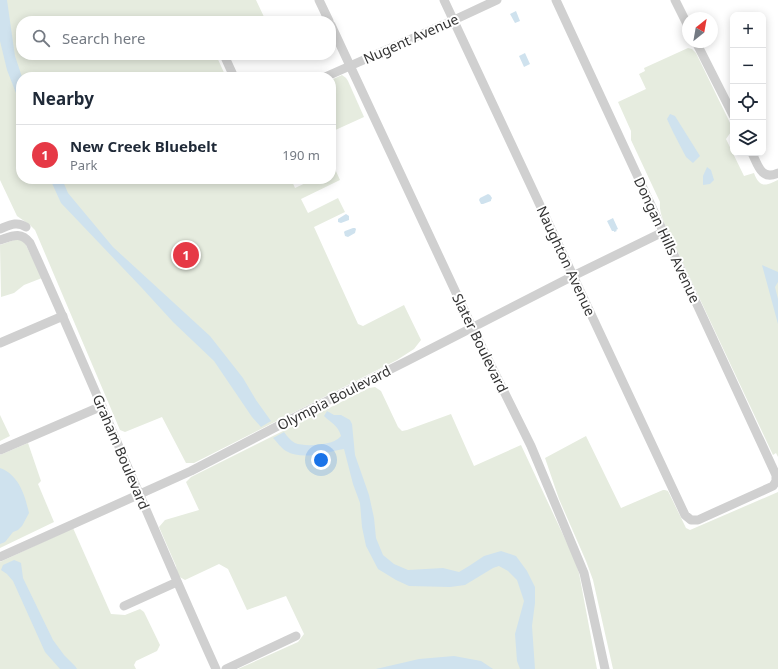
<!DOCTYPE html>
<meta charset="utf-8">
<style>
body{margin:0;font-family:"Noto Sans",sans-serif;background:#f2f2f3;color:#1f2937}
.controls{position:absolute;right:12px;top:12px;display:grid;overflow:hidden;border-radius:8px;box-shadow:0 2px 10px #0003}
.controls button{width:36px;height:36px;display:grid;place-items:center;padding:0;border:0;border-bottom:1px solid #e0e1e3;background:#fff;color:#1f2937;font:20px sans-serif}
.compass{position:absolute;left:682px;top:12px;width:36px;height:36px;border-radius:50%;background:#fff;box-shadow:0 2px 10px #0003;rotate:31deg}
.you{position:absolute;left:321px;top:460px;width:14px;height:14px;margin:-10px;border:3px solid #fff;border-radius:50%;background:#1a73e8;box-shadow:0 0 0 6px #1a73e833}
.badge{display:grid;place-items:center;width:26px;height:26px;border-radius:50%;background:#e63946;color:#fff;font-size:13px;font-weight:700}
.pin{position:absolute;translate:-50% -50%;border:2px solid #fff;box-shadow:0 1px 4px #0006}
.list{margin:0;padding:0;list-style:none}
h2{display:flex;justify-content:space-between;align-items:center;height:52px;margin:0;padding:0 16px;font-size:17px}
h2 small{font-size:13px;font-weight:400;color:#747a83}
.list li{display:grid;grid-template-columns:26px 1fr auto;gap:12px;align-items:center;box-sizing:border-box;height:60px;padding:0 16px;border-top:1px solid #e0e1e3}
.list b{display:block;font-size:15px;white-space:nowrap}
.list p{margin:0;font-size:13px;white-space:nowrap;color:#747a83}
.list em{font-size:13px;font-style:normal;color:#747a83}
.icon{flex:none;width:22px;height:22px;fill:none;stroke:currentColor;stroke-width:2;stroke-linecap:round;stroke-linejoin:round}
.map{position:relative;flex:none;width:778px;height:669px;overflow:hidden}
.search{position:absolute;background:#fff;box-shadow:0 2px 10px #0003;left:16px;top:16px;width:320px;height:44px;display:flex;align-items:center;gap:10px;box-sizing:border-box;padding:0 14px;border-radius:16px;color:#747a83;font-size:15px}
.panel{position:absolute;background:#fff;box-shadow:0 2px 10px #0003;left:16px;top:72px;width:320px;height:112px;border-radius:16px}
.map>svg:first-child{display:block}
.green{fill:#e6ecdf}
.water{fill:#cfe2ee}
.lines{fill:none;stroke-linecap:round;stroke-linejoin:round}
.street{stroke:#d0d0d0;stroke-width:9}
.labels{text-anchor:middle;stroke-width:4;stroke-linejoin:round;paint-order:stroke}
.street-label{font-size:14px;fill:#333;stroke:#fff}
</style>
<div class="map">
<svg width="778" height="669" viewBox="0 0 778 669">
<rect width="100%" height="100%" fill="#fff"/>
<g class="green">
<polygon points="0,0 256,0 265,19 260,21 21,21 21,55 216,55 226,77 21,77 21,179 291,179 295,188 314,179 331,179 331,171 335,169 340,180 301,199 308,213 338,198 345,212 314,227 358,324 363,326 404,305 421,340 414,349 397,360 194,463 186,463 162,417 125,432 120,430 35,230 30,225 17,216 0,180"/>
<path d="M688,48L692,49L696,53L733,129L726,139L744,176L754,173C755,176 757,180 759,182C764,188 773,182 778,180V457L776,453L773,455L667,229C663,220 659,212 660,202L631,140V131L618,102L646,89L639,74L645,71L644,68Z"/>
<polygon points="342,75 346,78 348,81 364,117 331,132 331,80"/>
<polygon points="17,239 24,241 42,278 24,285 14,293 1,297 0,245"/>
<polygon points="375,387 381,391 398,427 402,431 407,430 451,414 474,466 521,445 574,558 579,573 597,669 238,669 298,642 304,634 286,596 247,610 228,569 219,564 185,580 178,576 176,566 159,527 165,520 199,510 186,482 191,477 369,388"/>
<polygon points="0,415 10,436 0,441"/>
<polygon points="586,436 621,508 663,490 665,490 668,491 686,528 690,530 778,492 778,669 613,669 593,580 586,561 559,499 545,458"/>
<polygon points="28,443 41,481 38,484 54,522 0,548 0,455"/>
<polygon points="73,528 111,614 125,615 140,609 144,612 160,645 157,651 136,661 134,665 136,669 0,669 0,562"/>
</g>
<g class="water">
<polygon points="0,0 7,0 15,56 22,77 21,77 21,106 7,70 0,41"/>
<polygon points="516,11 520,21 515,23 510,14"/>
<polygon points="525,53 530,64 524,67 519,56"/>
<polygon points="670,114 675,116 700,156 693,163 686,157 673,132 667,119"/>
<polygon points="707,167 711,170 714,180 710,184 703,185 703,176"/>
<polygon points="50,179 62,179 68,193 113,247 210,336 243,378 256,400 271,421 261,427 252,417 214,361 173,322 141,287 61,203"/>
<polygon points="488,194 490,195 492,198 491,200 491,201 483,204 481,204 479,200 480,198"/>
<polygon points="346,214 349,216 349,220 341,223 338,222 338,219"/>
<polygon points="613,218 618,229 616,230 617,231 614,232 614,231 612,231 607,221"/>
<polygon points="353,228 355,228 356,229 355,233 348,237 345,236 344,232 345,231"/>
<polygon points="762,265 778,272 778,282 775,287 778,299 778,324"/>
<path d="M327,411L334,415H341L350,420L352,424L355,455L369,495L374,518L376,538L383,555L394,564L408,570L443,568L459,572L469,566L484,556L501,551L516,556L527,571L535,587V603L532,626L535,669H520L517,661L515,634L524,601L517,580L508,571L499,566L493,568L465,585L450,587L409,586L396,580L378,569L366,546L362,527L360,503L353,484L344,449C327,452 303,461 286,451C281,448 277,442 273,438L284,432C287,436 291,441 295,443C304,447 328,445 336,440C337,440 340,437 341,436C338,425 331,423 324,416Z"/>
<path d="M0,468C19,475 25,495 29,513L22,526L18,530L13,532L5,542L0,544Z"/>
<polygon points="14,560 19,562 21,563 23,578 53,640 64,655 75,666 77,669 60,669 45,652 13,581 7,574 1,570 3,565"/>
<polygon points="454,656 481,661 493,669 376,669 419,659"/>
</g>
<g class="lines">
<g class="street">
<polyline points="319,0 329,21"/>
<polyline points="444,0 685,515 691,520 698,520 773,486 776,481 776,475 556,0"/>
<polyline points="675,0 688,26"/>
<polyline points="331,25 472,327 531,446 584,573 605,669"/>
<polyline points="696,42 733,115"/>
<polyline points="224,55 234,77"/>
<polyline points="325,77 454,20 497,0"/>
<path d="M752,153C758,165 761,181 778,173"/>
<path d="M0,229C10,225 17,221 26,227"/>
<path d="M0,240C12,236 21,231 30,243C94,384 152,528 216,669"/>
<polyline points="0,343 63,316"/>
<polyline points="0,450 102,406"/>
<polyline points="0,557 191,471 301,414 407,361 573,276 663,232"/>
<polyline points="124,606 177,582"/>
<polyline points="226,669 296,636"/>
</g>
</g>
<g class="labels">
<g class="street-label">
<text transform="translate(411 39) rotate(-24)" y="5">Nugent Avenue</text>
<text transform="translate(667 240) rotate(65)" y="5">Dongan Hills Avenue</text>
<text transform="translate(566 261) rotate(65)" y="5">Naughton Avenue</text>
<text transform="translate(480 343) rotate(64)" y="5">Slater Boulevard</text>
<text transform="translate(334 398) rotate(-27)" y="5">Olympia Boulevard</text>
<text transform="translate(121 452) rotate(67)" y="5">Graham Boulevard</text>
</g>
</g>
</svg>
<div class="controls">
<button>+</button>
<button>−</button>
<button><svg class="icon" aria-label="locate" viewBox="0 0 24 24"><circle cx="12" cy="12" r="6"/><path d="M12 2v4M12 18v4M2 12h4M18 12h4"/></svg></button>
<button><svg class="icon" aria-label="layers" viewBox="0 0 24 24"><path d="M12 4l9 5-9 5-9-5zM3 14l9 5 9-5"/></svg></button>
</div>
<svg class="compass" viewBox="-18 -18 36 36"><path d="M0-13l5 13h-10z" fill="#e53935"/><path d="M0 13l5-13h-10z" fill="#747a83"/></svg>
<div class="you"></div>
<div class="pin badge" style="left:186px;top:255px">1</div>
<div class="search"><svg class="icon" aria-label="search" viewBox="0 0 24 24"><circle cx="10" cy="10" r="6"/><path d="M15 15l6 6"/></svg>Search here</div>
<section class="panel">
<h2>Nearby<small></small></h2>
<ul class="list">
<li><span class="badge">1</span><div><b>New Creek Bluebelt</b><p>Park</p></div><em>190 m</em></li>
</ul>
</section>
</div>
